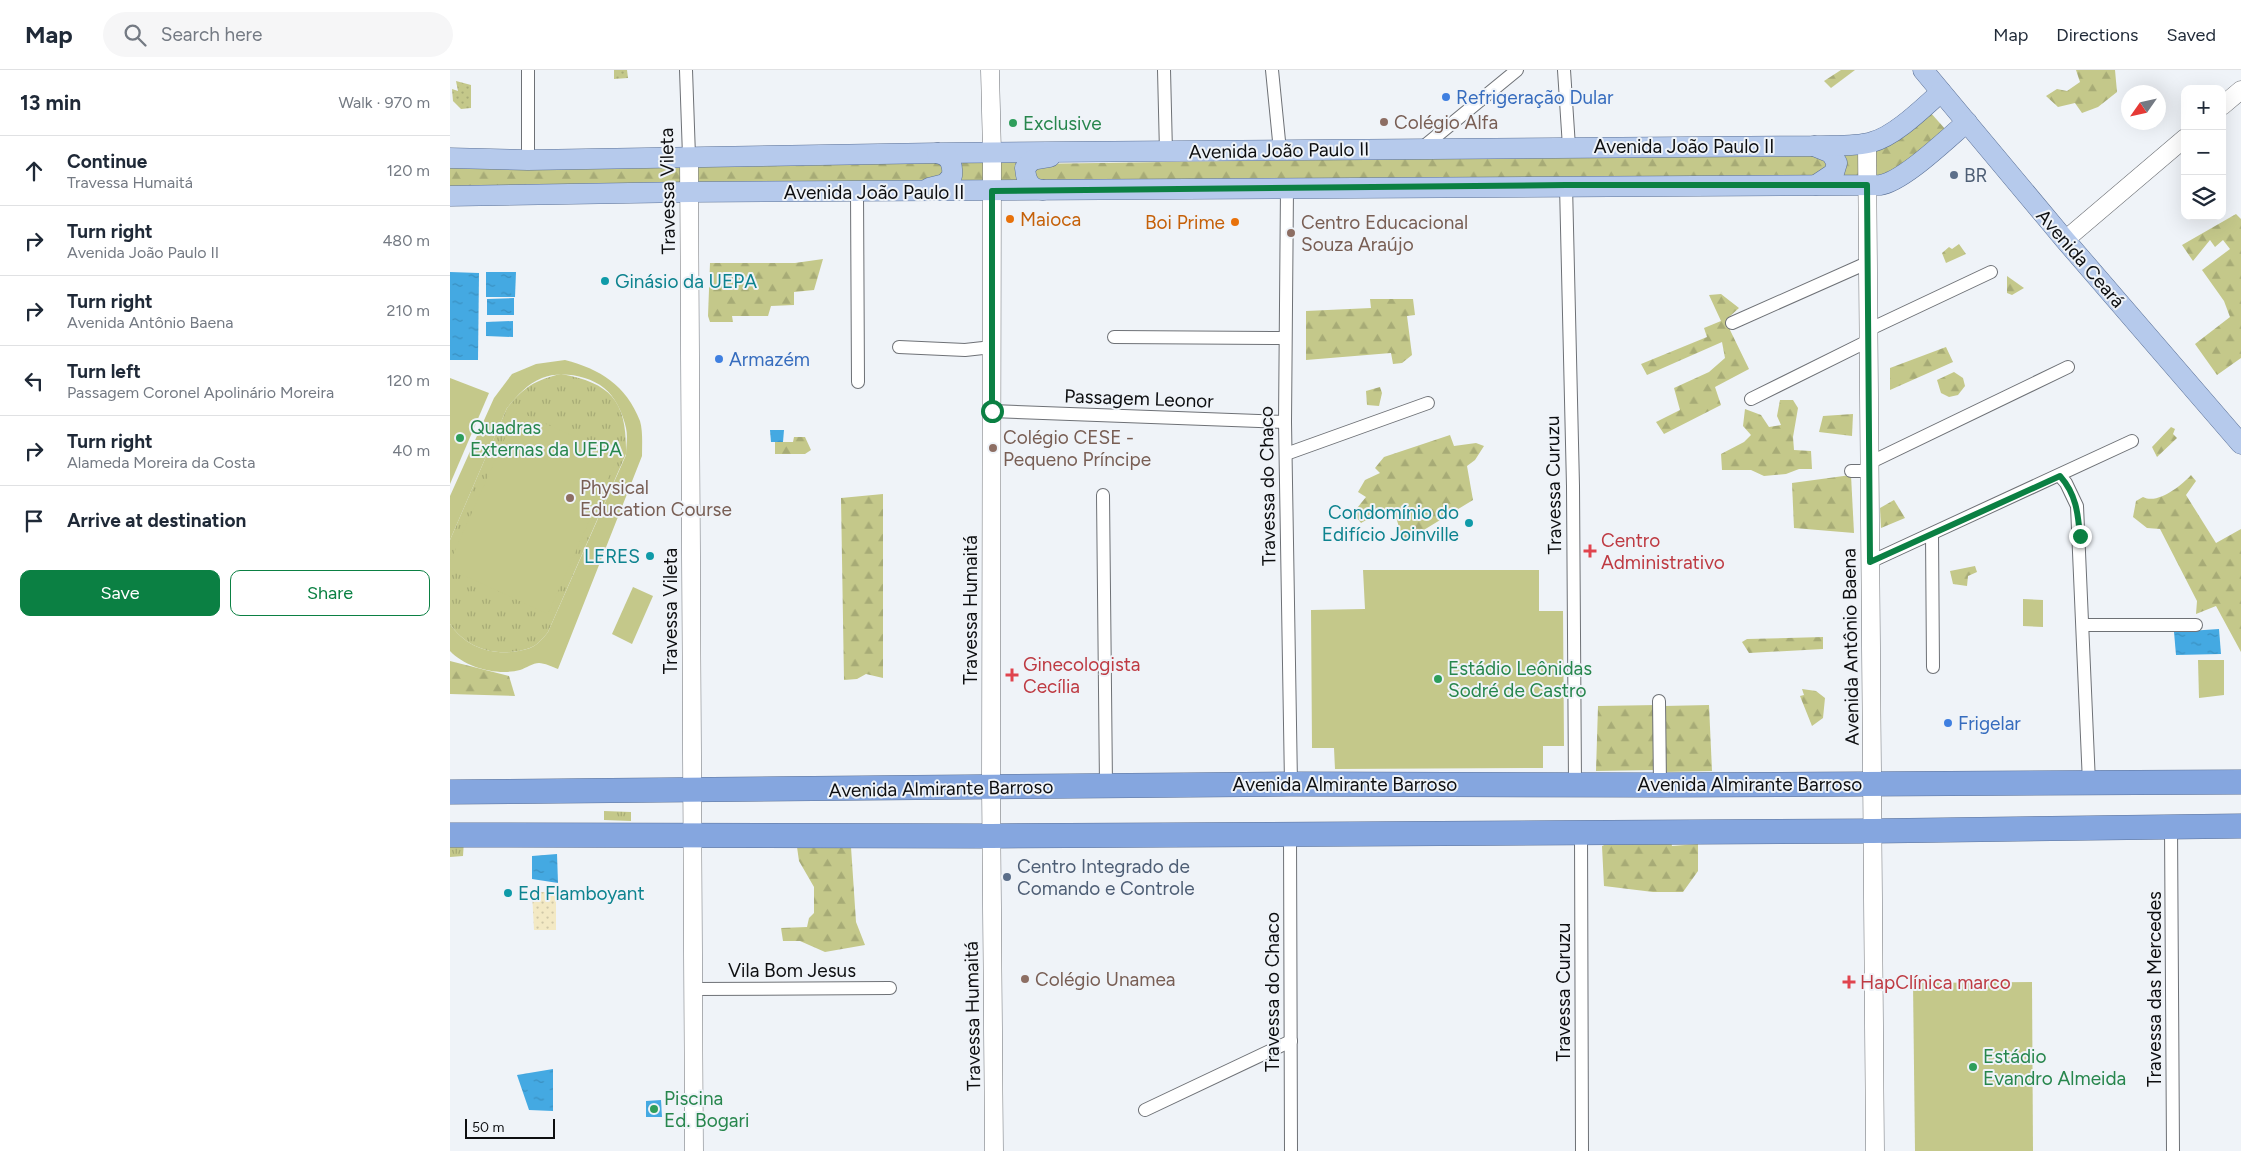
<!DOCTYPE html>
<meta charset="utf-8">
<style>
body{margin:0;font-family:Figtree,sans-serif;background:#f6f6f7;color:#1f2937}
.controls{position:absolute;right:15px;top:15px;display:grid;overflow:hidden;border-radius:10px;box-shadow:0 5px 20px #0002}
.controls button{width:45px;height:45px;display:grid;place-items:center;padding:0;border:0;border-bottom:1px solid #e0e1e3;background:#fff;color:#1f2937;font:25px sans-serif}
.compass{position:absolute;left:1671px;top:15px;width:45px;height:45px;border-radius:50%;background:#fff;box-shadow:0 5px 20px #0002;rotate:236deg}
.scale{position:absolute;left:15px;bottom:12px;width:90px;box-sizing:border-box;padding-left:5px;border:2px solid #0d0e10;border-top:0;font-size:14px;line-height:18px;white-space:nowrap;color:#0d0e10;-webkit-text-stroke:4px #eff3f8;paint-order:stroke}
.stop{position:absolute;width:15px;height:15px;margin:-11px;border:4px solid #0b8043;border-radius:50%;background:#fff}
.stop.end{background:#0b8043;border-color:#fff;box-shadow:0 1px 5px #0008}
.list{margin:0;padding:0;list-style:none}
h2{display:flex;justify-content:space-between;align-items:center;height:65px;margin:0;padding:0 20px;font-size:21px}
h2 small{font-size:16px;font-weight:400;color:#747a83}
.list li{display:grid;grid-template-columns:32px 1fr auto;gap:15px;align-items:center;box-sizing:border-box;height:70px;padding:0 20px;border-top:1px solid #e0e1e3}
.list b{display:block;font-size:19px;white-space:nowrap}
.list p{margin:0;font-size:16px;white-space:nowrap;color:#747a83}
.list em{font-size:16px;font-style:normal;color:#747a83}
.actions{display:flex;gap:10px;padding:15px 20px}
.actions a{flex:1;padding:11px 0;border:1px solid #0b8043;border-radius:10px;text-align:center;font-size:18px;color:#0b8043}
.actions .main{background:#0b8043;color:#fff}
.icon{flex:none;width:28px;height:28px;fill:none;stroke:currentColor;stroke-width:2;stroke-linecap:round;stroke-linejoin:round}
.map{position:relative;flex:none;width:1791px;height:1081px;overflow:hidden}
header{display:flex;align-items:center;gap:30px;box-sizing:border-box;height:70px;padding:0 25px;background:#fff;border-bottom:1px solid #e0e1e3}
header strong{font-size:24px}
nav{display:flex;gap:28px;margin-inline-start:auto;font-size:18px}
.search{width:350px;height:45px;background:#f6f6f7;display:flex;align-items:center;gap:12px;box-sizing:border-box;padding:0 18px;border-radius:28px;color:#747a83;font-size:19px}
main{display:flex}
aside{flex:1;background:#fff}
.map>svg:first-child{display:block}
.grass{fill:url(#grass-dots)}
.forest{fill:url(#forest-firs)}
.sand{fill:url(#sand-dots)}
.park{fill:url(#park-tufts)}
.pitch{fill:#c4c88a}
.water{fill:url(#water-ripples)}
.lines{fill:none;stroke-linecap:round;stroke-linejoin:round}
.street-casing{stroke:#6e7176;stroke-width:14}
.secondary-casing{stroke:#6e7176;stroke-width:19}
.primary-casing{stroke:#5b7197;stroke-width:21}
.highway-casing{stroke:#5b7197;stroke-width:25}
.street{stroke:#fff;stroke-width:12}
.secondary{stroke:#fff;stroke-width:18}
.primary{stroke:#b6caec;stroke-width:20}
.highway{stroke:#85a6df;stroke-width:24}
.route{stroke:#0b8043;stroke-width:6}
.shop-dot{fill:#3f7fe0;stroke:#eff3f8;stroke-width:2}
.education-dot{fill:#8d6e63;stroke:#eff3f8;stroke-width:2}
.leisure-dot{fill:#2e9e5b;stroke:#eff3f8;stroke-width:2}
.service-dot{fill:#5c6f8a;stroke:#eff3f8;stroke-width:2}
.food-dot{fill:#e8710a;stroke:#eff3f8;stroke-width:2}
.culture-dot{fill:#0f9aa8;stroke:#eff3f8;stroke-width:2}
.health-dot{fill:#e0444e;stroke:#eff3f8;stroke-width:2}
.labels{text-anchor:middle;stroke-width:4;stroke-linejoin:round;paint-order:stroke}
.shop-label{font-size:19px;fill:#366cbe;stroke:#eff3f8;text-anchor:start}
.education-label{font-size:19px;fill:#785e54;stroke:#eff3f8;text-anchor:start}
.leisure-label{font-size:19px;fill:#27864d;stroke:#eff3f8;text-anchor:start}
.street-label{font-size:19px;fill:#0d0e10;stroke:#eff3f8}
.service-label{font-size:19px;fill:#4e5e75;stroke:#eff3f8;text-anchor:start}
.food-label{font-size:19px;fill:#c56008;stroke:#eff3f8;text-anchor:start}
.culture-label{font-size:19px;fill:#0d838f;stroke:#eff3f8;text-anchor:start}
.health-label{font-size:19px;fill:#be3a42;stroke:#eff3f8;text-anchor:start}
</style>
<header>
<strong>Map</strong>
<div class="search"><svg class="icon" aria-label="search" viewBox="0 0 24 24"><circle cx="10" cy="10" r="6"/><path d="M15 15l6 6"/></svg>Search here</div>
<nav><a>Map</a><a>Directions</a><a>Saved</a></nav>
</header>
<main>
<aside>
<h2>13 min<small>Walk · 970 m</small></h2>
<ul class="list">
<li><svg class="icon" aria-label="ahead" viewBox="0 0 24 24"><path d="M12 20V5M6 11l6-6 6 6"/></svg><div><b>Continue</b><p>Travessa Humaitá</p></div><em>120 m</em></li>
<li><svg class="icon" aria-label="right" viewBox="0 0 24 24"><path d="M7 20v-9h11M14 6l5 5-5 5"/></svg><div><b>Turn right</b><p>Avenida João Paulo II</p></div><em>480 m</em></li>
<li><svg class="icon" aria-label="right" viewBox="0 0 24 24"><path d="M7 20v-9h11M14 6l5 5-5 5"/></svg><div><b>Turn right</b><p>Avenida Antônio Baena</p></div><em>210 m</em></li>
<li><svg class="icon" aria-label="left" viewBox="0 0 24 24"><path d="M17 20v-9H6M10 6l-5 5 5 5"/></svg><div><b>Turn left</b><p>Passagem Coronel Apolinário Moreira</p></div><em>120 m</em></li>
<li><svg class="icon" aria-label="right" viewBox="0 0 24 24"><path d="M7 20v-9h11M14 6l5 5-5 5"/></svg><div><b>Turn right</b><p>Alameda Moreira da Costa</p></div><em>40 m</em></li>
<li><svg class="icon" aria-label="arrive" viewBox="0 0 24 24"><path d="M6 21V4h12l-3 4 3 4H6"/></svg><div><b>Arrive at destination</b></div></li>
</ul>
<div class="actions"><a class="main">Save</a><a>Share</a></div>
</aside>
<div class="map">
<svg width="1791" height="1081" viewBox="0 0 1791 1081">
<defs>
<pattern id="grass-dots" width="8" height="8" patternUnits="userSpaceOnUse" patternTransform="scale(1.25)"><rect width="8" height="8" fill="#c4c88a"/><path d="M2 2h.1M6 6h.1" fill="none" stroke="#a7ab76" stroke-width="1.8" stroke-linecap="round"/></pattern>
<pattern id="forest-firs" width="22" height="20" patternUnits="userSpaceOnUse" patternTransform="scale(1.25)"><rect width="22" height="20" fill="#c4c88a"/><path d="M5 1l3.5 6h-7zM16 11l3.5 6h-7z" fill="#a7ab76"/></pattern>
<pattern id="sand-dots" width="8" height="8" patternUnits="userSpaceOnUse" patternTransform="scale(1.25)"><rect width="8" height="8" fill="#f3e9c4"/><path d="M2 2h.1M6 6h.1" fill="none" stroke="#cfc7a7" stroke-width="1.8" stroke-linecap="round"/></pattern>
<pattern id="park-tufts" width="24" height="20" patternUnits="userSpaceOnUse" patternTransform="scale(1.25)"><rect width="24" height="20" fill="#c4c88a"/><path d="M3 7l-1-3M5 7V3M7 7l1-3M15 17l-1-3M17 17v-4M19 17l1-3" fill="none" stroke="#a7ab76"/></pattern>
<pattern id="water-ripples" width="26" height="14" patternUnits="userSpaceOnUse" patternTransform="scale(1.25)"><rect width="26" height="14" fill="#44a9e2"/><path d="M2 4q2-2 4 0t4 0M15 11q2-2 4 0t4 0" fill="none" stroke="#3a90c1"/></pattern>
</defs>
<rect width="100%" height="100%" fill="#eff3f8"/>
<g class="grass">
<polygon points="164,0 177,0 178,8 164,9"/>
<polygon points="6,11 21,15 21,38 11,39 3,31 2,19 8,21"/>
</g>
<g class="forest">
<polygon points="1391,0 1405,0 1381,18 1374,11"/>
<polygon points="1626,0 1665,0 1667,22 1648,37 1632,43 1625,33 1608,37 1596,26 1607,19 1617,21 1630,12"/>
<polygon points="1480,42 1496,60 1442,104 1424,107 1424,79"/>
<polygon points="1370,83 1381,92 1373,109 591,118 579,94"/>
<polygon points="1413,83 1412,111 1386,104 1387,85"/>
<polygon points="577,90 575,111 0,121 0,97"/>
<polygon points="1786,144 1791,149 1791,288 1767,305 1745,274 1780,247 1774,231 1752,200 1780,179 1773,170 1765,177 1760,170 1743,191 1732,175"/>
<polygon points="1509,174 1516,184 1496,193 1492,183 1499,177 1502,179"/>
<polygon points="373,189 364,220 344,222 344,235 321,236 318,246 282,246 283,252 260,252 258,246 260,193 345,193"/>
<polygon points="1557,206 1574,218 1562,225 1557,223"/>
<polygon points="1271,224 1289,238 1279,247 1280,260 1299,299 1265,317 1271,335 1214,364 1206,352 1230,340 1224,318 1259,302 1275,288 1272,272 1197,305 1191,294 1257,267 1254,258 1271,251 1259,225"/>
<polygon points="920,229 963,229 965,245 957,246 962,285 952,293 943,294 941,283 856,290 856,241 921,238"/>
<polygon points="1496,277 1503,292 1440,320 1440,298"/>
<polygon points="1504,302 1513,308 1515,316 1508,325 1499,327 1491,323 1487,310"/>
<polygon points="930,317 932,323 929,336 917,335 916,321"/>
<polygon points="1330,330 1343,330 1348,338 1343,367 1344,380 1361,381 1362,399 1349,399 1336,404 1314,406 1301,400 1272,400 1271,384 1294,372 1301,365 1293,356 1295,339 1311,345 1319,357 1331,355 1327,346"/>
<polygon points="1403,344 1402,366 1369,362 1373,346"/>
<polygon points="1721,357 1725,359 1723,364 1727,368 1707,387 1702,377"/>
<polygon points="1000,365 1004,376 1026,373 1034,376 1025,390 1017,396 1023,430 959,469 953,470 945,444 937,438 911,453 903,443 916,427 908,422 915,410 930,403 925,398 934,387"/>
<polygon points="344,367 355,367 361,380 355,384 325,384 325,372 343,372"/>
<polygon points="1401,405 1404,463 1344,458 1342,413"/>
<path d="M1741,405L1746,411L1736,425L1766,473L1791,459V582L1766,536L1746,544L1747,531L1710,459L1697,458L1683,447L1686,431L1693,427C1708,435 1732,415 1741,405Z"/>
<polygon points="433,424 433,608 416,604 407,609 394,610 391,428"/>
<polygon points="1444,430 1455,448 1431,458 1430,438"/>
<polygon points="1525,496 1527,502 1518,506 1517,516 1503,514 1500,501"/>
<polygon points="1373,567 1373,579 1299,583 1292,572 1297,569"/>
<polygon points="0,591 59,606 65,626 0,624"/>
<polygon points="1352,619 1366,621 1375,628 1373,648 1362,656 1350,626 1354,625"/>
<polygon points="1207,635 1205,700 1146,701 1148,636"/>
<polygon points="1259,635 1262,701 1213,702 1214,636"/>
<polygon points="1220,766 1222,776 1248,774 1248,801 1233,822 1203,822 1154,816 1152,776 1164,771"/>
<polygon points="347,777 401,777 406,852 415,875 375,882 350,871 333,871 331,858 357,857 359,848 364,843 364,817 349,791"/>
</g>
<polygon class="sand" points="82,822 106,822 106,860 84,860"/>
<g class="park">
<path d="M111,304C162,313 177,332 176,384L98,562C94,567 89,573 84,576C81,578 76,579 73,580C45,587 16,578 0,554V470L57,338C74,317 85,310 111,304Z"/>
<polygon points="154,741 181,742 181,751 154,750"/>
<polygon points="0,769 14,769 13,786 0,787"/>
</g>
<g class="pitch">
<path d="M115,290C150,299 176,315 190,351C193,361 192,375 192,386L108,599C103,597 94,593 89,593C83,593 76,598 70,600C48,606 16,598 0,581V554C16,578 45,587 73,580C77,579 81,578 84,576C89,573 94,567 98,562L176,385C176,376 178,366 176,358C173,344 165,326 154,318C138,305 110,301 92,308C77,314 67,326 57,338L0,470V426L44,328L62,304L86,294Z"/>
<polygon points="0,308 39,323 0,414"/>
<polygon points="67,341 168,386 98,544 0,499 0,492"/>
<polygon points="913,500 1089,500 1089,541 1113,541 1114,676 1093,676 1093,698 885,699 884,678 862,678 861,540 915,539"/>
<polygon points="183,517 203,526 182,574 162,564"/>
<polygon points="1573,529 1593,530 1593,557 1573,556"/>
<polygon points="1748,590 1774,590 1774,625 1749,628"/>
<polygon points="1582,912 1583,1081 1465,1081 1463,913"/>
</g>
<g class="water">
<polygon points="0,202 29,203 28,290 0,290"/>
<polygon points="36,202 66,202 65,227 36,227"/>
<polygon points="64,228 64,245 37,245 37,229"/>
<polygon points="63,251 63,267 36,266 36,252"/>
<polygon points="320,360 334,360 333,372 321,372"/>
<polygon points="1769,559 1771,584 1726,585 1724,562"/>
<polygon points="107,784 108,813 82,809 82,786"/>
<polygon points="103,999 103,1041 79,1040 67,1005"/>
<polygon points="211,1030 212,1047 196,1047 196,1031"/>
</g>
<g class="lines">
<defs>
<g id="street">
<polyline points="78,0 78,90"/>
<polyline points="236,0 239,86"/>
<polyline points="714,0 716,82"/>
<polyline points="822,0 830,81"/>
<polyline points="1114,0 1119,77"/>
<polyline points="972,78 1067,0"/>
<polyline points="1116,115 1123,416 1125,714"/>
<polyline points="837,118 835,352 841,714"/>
<polyline points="407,122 408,312"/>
<polyline points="1282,253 1417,193"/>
<polyline points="1418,260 1541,202"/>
<polyline points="664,267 834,268"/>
<polyline points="449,277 515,280 542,277"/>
<polyline points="1301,329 1418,271"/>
<polyline points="542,341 835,352"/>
<polyline points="836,384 978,333"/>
<polyline points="1419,393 1618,297"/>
<polyline points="1401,401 1419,401"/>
<polyline points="1610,406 1616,413 1627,436 1639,713"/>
<polyline points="653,425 656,716"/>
<polyline points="1482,464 1483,597"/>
<polyline points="1420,492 1682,371"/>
<polyline points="1633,555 1746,555"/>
<polyline points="1209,631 1210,715"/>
<polyline points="1721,756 1723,1081"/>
<polyline points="1131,763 1132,1081"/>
<polyline points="840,764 841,1081"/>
<polyline points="243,919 440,918"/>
<polyline points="695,1040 841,971"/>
</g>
<g id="secondary">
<polyline points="540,0 542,82 541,716 544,1081"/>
<polyline points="1772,36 1791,20"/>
<polyline points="1417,73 1425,1081"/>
<polyline points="239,86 244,1081"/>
<polyline points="1615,170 1735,68"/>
</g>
<g id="primary">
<polyline points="1473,0 1615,170 1791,374"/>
<polyline points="1364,76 1381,83 1387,93 1384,103 1366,115"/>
<path d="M0,88L78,90L487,83L1364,76C1383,75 1405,77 1422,72C1445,66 1473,38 1491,22"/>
<path d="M479,118L495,114L502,106C503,94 500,85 487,83"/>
<path d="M593,120C579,119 576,110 575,98L582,90L600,87"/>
<path d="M0,126L240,122L1430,115C1453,112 1498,68 1517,52"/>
</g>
<g id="highway">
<polyline points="0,722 841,714 1210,715 1791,712"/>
<polyline points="0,765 541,766 1423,761 1791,756"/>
</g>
</defs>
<use href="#street" class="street-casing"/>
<use href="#secondary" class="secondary-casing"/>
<use href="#primary" class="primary-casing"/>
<use href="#highway" class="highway-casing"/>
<use href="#street" class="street"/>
<use href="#secondary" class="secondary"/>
<use href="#primary" class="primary"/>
<use href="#highway" class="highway"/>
</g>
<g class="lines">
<path class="route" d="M542,341V121L1116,115H1417L1420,492L1610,406C1626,424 1628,443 1630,466"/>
</g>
<g class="shop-dot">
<circle cx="996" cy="27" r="5"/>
<circle cx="269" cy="289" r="5"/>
<circle cx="1498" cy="653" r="5"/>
</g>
<g class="education-dot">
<circle cx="934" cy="52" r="5"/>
<circle cx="841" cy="163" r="5"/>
<circle cx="543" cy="378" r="5"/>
<circle cx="120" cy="428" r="5"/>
<circle cx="575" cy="909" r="5"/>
</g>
<g class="leisure-dot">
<circle cx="563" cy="53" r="5"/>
<circle cx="10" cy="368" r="5"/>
<circle cx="988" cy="609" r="5"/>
<circle cx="1523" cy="997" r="5"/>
<circle cx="204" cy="1039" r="5"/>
</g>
<g class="service-dot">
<circle cx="1504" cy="105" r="5"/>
<circle cx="557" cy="807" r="5"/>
</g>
<g class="food-dot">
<circle cx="560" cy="149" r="5"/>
<circle cx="785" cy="152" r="5"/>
</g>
<g class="culture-dot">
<circle cx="155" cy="211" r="5"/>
<circle cx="1019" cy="453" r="5"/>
<circle cx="200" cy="486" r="5"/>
<circle cx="58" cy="823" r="5"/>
</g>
<g class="health-dot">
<path d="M1137.5 473.5h5v5h5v5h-5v5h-5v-5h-5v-5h5z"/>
<path d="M559.5 597.5h5v5h5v5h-5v5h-5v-5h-5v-5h5z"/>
<path d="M1396.5 904.5h5v5h5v5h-5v5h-5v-5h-5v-5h5z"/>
</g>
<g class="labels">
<g class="shop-label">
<text x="1006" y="34">Refrigeração Dular</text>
<text x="279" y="296">Armazém</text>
<text x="1508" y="660">Frigelar</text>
</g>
<g class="education-label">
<text x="944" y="59">Colégio Alfa</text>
<text x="851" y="159">Centro Educacional<tspan x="851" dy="22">Souza Araújo</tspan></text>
<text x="553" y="374">Colégio CESE -<tspan x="553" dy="22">Pequeno Príncipe</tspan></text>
<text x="130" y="424">Physical<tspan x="130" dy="22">Education Course</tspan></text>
<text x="585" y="916">Colégio Unamea</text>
</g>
<g class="leisure-label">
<text x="573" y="60">Exclusive</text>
<text x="20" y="364">Quadras<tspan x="20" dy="22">Externas da UEPA</tspan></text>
<text x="998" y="605">Estádio Leônidas<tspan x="998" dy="22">Sodré de Castro</tspan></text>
<text x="1533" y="993">Estádio<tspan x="1533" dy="22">Evandro Almeida</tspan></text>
<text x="214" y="1035">Piscina<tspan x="214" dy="22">Ed. Bogari</tspan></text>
</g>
<g class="street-label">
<text x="1234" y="83">Avenida João Paulo II</text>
<text transform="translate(829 80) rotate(-1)" y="7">Avenida João Paulo II</text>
<text transform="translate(217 121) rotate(-91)" y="7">Travessa Vileta</text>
<text x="424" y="129">Avenida João Paulo II</text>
<text transform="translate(1631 188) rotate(49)" y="7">Avenida Ceará</text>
<text transform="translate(689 328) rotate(2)" y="7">Passagem Leonor</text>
<text transform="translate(1103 415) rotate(-91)" y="7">Travessa Curuzu</text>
<text transform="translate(817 416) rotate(-91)" y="7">Travessa do Chaco</text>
<text transform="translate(520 540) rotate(-90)" y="7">Travessa Humaitá</text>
<text transform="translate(220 541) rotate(-90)" y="7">Travessa Vileta</text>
<text transform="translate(1400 577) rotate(-91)" y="7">Avenida Antônio Baena</text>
<text x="895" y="721">Avenida Almirante Barroso</text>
<text x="1300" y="721">Avenida Almirante Barroso</text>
<text transform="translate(491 718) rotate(-1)" y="7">Avenida Almirante Barroso</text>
<text x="342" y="907">Vila Bom Jesus</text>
<text transform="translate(1704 919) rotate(-90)" y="7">Travessa das Mercedes</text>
<text transform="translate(822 922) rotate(-90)" y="7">Travessa do Chaco</text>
<text transform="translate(1113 922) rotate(-90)" y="7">Travessa Curuzu</text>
<text transform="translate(522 946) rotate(-91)" y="7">Travessa Humaitá</text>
</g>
<g class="service-label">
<text x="1514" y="112">BR</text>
<text x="567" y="803">Centro Integrado de<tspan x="567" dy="22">Comando e Controle</tspan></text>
</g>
<g class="food-label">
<text x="570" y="156">Maioca</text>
<text x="775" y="159" text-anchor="end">Boi Prime</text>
</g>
<g class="culture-label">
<text x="165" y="218">Ginásio da UEPA</text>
<text x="1009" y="449" text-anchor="end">Condomínio do<tspan x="1009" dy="22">Edifício Joinville</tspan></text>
<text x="190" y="493" text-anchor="end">LERES</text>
<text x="68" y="830">Ed Flamboyant</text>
</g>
<g class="health-label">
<text x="1151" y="477">Centro<tspan x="1151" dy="22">Administrativo</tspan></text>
<text x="573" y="601">Ginecologista<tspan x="573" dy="22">Cecília</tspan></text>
<text x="1410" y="919">HapClínica marco</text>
</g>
</g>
</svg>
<div class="controls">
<button>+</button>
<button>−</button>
<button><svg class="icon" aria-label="layers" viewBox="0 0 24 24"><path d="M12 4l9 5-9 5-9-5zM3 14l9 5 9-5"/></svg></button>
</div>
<svg class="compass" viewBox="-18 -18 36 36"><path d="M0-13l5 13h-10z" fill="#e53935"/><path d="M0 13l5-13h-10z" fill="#747a83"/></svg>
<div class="scale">50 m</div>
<div class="stop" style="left:542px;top:341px"></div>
<div class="stop end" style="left:1630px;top:466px"></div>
</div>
</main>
